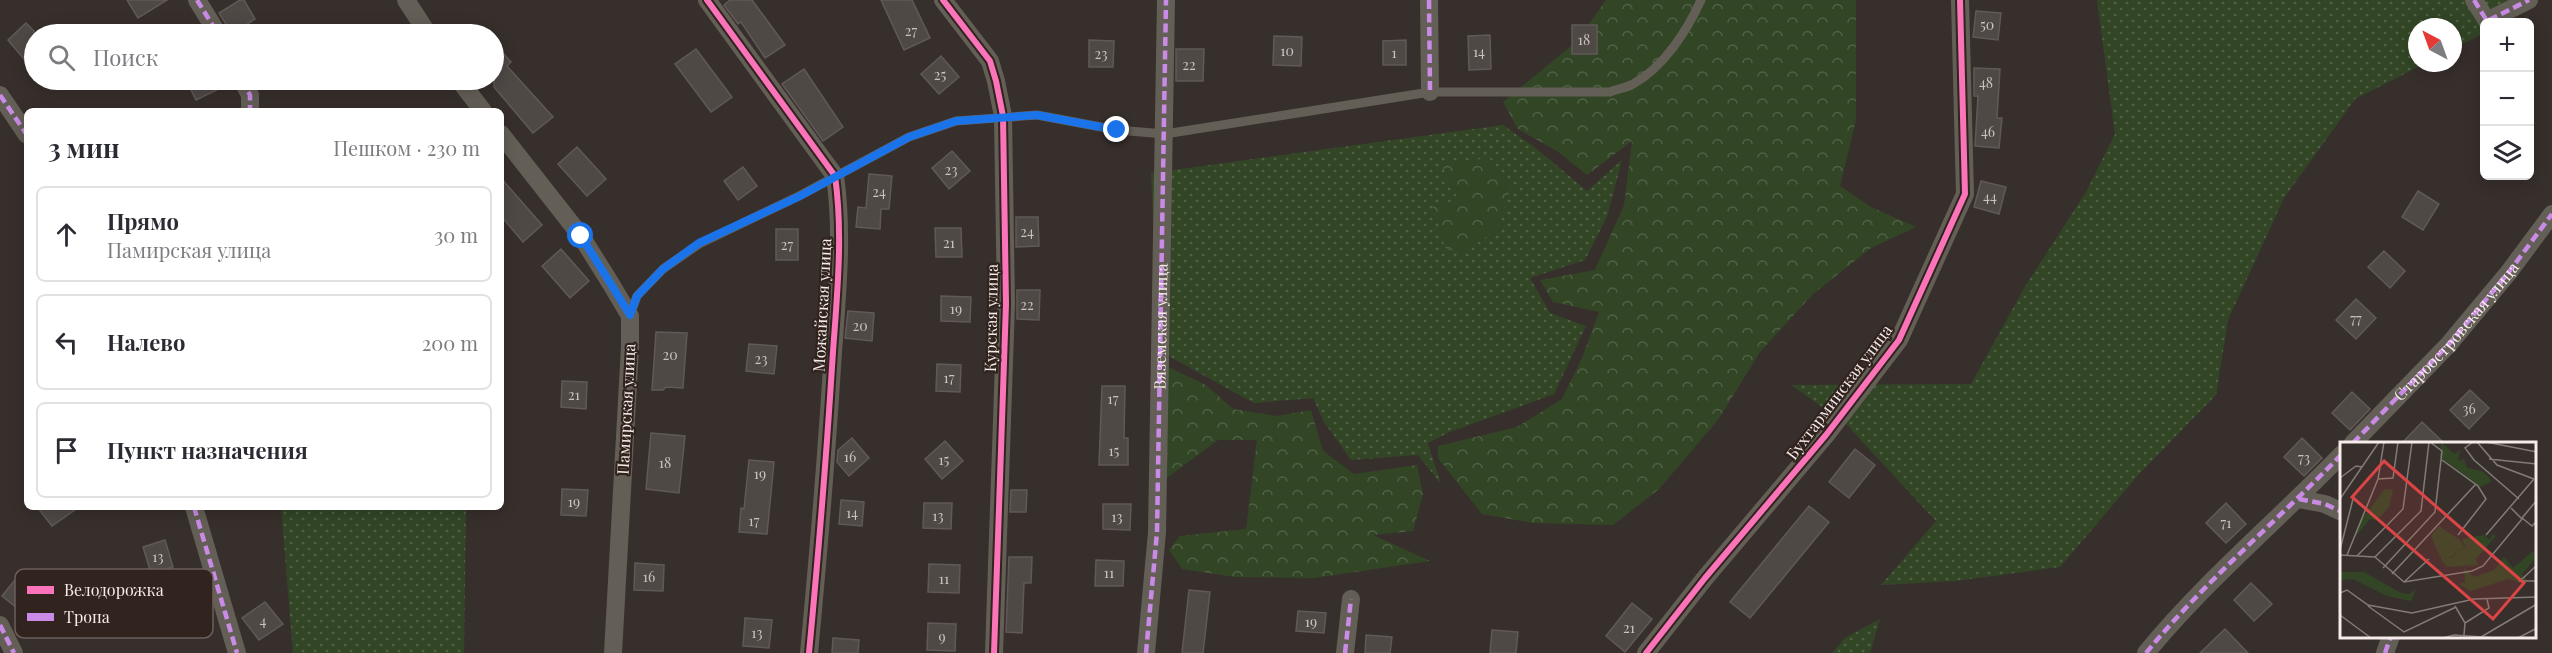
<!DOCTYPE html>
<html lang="ru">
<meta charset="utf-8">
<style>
body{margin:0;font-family:"Playfair Display",serif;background:#f2f2f3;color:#2b2b33}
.controls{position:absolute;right:18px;top:18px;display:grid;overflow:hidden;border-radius:9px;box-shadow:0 3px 15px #0003}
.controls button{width:54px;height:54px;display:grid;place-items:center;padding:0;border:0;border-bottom:2px solid #e1e1e2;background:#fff;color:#2b2b33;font:30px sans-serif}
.compass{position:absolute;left:2408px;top:18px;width:54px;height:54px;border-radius:50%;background:#fff;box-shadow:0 3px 15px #0003;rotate:319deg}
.stop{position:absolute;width:18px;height:18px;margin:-14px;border:4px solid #1a73e8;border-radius:50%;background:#fff}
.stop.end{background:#1a73e8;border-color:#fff;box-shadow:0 2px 6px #0008}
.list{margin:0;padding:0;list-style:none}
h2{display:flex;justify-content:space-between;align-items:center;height:78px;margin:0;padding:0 24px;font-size:26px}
h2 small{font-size:20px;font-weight:400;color:#7c7c81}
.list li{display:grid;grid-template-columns:39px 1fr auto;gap:18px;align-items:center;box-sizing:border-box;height:96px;margin:0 12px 12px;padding:0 12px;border:2px solid #e1e1e2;border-radius:9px}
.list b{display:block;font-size:22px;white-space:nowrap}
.list p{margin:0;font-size:20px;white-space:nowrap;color:#7c7c81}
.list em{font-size:20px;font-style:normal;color:#7c7c81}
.icon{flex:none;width:33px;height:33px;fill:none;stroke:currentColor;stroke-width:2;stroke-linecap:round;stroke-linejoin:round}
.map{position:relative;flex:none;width:2552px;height:653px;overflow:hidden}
.search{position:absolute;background:#fff;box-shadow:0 3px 15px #0003;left:24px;top:24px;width:480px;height:66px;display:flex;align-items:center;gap:15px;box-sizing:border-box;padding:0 21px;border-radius:33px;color:#7c7c81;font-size:22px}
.panel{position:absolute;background:#fff;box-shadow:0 3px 15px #0003;left:24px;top:108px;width:480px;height:402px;border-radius:9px}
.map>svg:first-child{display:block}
.grass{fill:url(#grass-dots)}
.forest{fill:url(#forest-crowns)}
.building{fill:#4f4946;stroke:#605957;stroke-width:1.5}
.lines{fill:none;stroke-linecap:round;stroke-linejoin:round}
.lane{stroke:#645f56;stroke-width:9}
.street{stroke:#645f56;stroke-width:18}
.quiet{stroke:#ca8be6;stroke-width:4.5;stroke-dasharray:9 4.5;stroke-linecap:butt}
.cycleway-casing{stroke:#31231e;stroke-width:10}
.cycleway{stroke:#fb73b8;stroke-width:6}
.route{stroke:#1a73e8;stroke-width:8}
.labels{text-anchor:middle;stroke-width:4.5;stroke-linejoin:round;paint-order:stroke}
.number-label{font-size:14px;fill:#ccc3c0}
.street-label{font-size:16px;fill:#f6ece9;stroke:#31231e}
.inset-road{fill:none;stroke:#837b78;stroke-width:1.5}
.view{fill:#db4545;fill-opacity:0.15;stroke:#db4545;stroke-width:3}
.inset-edge{fill:none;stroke:#f6ece9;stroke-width:3}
.key{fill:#31231e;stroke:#6c5f5b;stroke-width:1.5}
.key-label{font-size:16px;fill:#f6ece9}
</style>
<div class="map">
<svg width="2552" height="653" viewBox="0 0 2552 653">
<defs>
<pattern id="grass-dots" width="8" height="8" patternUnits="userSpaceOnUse" patternTransform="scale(1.5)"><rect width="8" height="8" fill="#324626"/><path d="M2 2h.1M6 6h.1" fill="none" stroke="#506146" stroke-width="1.8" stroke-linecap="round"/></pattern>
<pattern id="forest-crowns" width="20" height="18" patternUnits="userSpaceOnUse" patternTransform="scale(1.5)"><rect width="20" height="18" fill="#324626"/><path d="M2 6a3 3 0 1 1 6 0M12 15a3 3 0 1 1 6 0" fill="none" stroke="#506146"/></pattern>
</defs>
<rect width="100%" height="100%" fill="#372f2c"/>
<g class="grass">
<polygon points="2097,0 2530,0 2527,11 2505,22 2484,22 2484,33 2453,49 2453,27 2417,27 2417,63 2426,63 2355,99 2284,198 2228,320 2216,395 2140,473 2060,567 1955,581 1881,585 1936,521 1845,423 1791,385 1971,384 2026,285 2086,192 2115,134"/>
<polygon points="1503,125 1537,149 1587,191 1622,160 1607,217 1585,260 1530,278 1550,313 1586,326 1554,394 1450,432 1428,443 1441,484 1418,455 1351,460 1324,422 1313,398 1254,403 1163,353 1158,331 1151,173"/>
<polygon points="281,507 466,507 464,653 293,653"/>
<polygon points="1880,619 1870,653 1832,653 1845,638"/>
</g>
<g class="forest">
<polygon points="1606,0 1856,0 1856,120 1840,186 1871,207 1916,227 1871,248 1813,294 1760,352 1718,420 1659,489 1613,525 1533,523 1482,514 1438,458 1438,446 1517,427 1562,399 1582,358 1599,312 1553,302 1540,280 1595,270 1624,205 1632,141 1587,175 1557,151 1518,129 1503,102 1577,41"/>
<polygon points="1489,158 1512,183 1497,229 1462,254 1445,248 1432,204 1459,201 1441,164"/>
<polygon points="1160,363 1206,385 1233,409 1277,416 1311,410 1323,451 1354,474 1417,465 1423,494 1413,531 1373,535 1430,561 1314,578 1235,577 1182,569 1169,550 1180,536 1246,529 1257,440 1218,440 1157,485"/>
</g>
<g class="building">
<polygon points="127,0 167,0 138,18"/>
<polygon points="240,0 244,0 255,19 232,34 219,13"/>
<polygon points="730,0 752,0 785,45 765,58 741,22 738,24 724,5"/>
<polygon points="881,0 912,0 930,38 904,50"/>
<polygon points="1976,11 2001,13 1998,40 1973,37"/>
<polygon points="26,23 34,31 34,71 8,40"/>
<rect x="1572" y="25" width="25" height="29"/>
<polygon points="1490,35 1491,69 1469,70 1468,36"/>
<polygon points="1274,36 1302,37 1301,66 1273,65"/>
<polygon points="1089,40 1114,41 1113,67 1089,67"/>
<polygon points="1406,40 1406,65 1383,65 1383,41"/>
<polygon points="494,43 511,62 507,66 553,117 533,133 494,87"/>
<polygon points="696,49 732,97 711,112 675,64"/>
<polygon points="1176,49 1204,49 1203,81 1176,81"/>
<polygon points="941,56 959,77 939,94 921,74"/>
<polygon points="1974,68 2000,69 1997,118 2002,118 1999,148 1975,146 1978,96 1974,96"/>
<polygon points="804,69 843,127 823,141 782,84"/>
<polygon points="186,80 231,80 231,83 196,100"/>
<polygon points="577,147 606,179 587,196 558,164"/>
<polygon points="952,151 970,171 949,189 932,168"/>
<polygon points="743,167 757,186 738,200 724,181"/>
<polygon points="869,174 892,176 889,209 881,209 880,229 856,227 858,207 866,208"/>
<polygon points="501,178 542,225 523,242 501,216"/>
<polygon points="1981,181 2006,187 1999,214 1974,207"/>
<polygon points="2418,191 2439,204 2423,230 2402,217"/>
<polygon points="1016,217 1038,217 1039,246 1016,247"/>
<polygon points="935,228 961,228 962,257 936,257"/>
<rect x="776" y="229" width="22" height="31"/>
<polygon points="561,249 589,281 570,298 542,266"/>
<polygon points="2384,251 2405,271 2390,288 2368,267"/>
<polygon points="1017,290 1040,290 1039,320 1017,319"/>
<polygon points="941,296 971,297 970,322 941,321"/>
<polygon points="2356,299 2376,318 2356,339 2336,320"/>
<polygon points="848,311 874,313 872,341 845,338"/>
<polygon points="656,332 687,333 683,388 666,387 663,390 652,390"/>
<polygon points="749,344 777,346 774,374 746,371"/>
<polygon points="937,364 961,365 960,392 936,391"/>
<polygon points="562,381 587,382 586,409 561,407"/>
<polygon points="1102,386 1125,386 1124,438 1128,438 1128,465 1099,465"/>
<polygon points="2470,390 2489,408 2469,429 2450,410"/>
<polygon points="2352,392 2370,409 2350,430 2332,413"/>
<polygon points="2422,422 2444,443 2402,443"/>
<polygon points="651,433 685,436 679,493 646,489"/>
<polygon points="852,438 869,458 849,476 837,462 838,450"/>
<polygon points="2302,438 2322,458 2304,476 2284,457"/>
<polygon points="945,441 963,461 942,479 925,459"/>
<polygon points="1855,449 1875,465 1849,498 1829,482"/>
<polygon points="749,460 774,462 767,534 739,532 741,508 744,509"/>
<polygon points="562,489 588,490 586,516 561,515"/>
<polygon points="1011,490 1027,490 1026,512 1010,512"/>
<polygon points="841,500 864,502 862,526 839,524"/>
<polygon points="924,503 952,503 951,529 923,528"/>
<polygon points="2226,503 2246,524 2226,543 2206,523"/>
<polygon points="1103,504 1131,504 1130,530 1103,529"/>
<polygon points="1809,506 1829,522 1750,618 1730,602"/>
<polygon points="37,507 79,507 52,526"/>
<polygon points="165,540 173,567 151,573 143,547"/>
<polygon points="1009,557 1032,557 1031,583 1024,583 1022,633 1006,632"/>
<polygon points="1096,560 1124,561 1123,586 1095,586"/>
<polygon points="635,563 664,565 663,591 634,590"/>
<polygon points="929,564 960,565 959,593 928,592"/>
<polygon points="19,575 39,591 22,612 2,596"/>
<polygon points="2251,583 2272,604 2254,621 2234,600"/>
<polygon points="1189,590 1210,592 1203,653 1182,653"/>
<polygon points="265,602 283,624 259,640 242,618"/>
<polygon points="1632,603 1652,619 1625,652 1606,636"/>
<polygon points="1298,611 1326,613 1324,633 1296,631"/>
<polygon points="745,618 772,620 769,648 743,646"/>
<polygon points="928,623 956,624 955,651 927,650"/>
<polygon points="2225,629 2248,653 2200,653"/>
<polygon points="1492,630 1518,632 1516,653 1490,653"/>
<polygon points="1366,635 1392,637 1390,653 1365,653"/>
<polygon points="833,638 859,640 858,653 832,653"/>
</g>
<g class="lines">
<path class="lane" d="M630,316L637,296L663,269L699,244L799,196L909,137L956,121L1037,115L1117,130L1165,134L1430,92H1610C1617,89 1626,88 1633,84C1663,68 1687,31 1701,0"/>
<g class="street">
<polyline points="197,0 218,34"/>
<polyline points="406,0 428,34"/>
<path d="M707,0L835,176C844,239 836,303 832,367C826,462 818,558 809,653"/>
<polyline points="943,0 990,61 996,81 1003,116 1006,304 994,653"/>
<polyline points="1429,0 1430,92"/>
<polyline points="2474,0 2487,21 2529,0"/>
<polyline points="242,80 250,95 250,111"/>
<polyline points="459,80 483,111"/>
<polyline points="0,95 27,135"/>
<polyline points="501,134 581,236 611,284 630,316 630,347 613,653"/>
<polyline points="2353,443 2449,344 2509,272 2552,214"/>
<polyline points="2299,499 2325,504 2342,512"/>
<polyline points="194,507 237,653"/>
<polyline points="0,625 14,653"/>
<path id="s1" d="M1146,653L1157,532L1166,0"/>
<polyline points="1345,653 1351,599"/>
<polyline points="1646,653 1705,578 1826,435 1899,340 1965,194 1960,0"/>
<path d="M2146,653C2205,581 2277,521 2342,454"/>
<polyline points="2385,653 2391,636"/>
</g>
<g class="quiet">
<polyline points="197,0 218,34"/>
<polyline points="1429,0 1430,92"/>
<polyline points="2474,0 2487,21 2529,0"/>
<polyline points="242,80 250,95 250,111"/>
<polyline points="0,95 27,135"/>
<path id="s2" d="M2353,443L2449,344L2509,272L2552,214"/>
<polyline points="2299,499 2325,504 2342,512"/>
<polyline points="194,507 237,653"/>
<polyline points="0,625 14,653"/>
<polyline points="1146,653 1157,532 1166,0"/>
<polyline points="1345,653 1351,599"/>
<path d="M2146,653C2205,581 2277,521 2342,454"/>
<polyline points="2385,653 2391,636"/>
</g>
<defs>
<g id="cycleway">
<path d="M707,0L835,176C844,239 836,303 832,367C826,462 818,558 809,653"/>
<polyline points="943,0 990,61 996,81 1003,116 1006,304 994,653"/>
<polyline points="1646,653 1705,578 1826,435 1899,340 1965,194 1960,0"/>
</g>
</defs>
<use href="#cycleway" class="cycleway-casing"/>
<use href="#cycleway" class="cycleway"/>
</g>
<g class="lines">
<polyline class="route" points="581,236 630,315 637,296 663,269 699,243 800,196 909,137 956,121 1037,115 1117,130"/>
</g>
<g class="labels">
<g class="number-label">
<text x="1987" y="30">50</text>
<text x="911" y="36">27</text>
<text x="1584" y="45">18</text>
<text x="1287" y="56">10</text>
<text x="1479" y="57">14</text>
<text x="1394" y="58">1</text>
<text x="1101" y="59">23</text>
<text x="1189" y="70">22</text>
<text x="940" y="80">25</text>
<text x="1986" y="88">48</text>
<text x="1988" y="137">46</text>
<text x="951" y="175">23</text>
<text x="879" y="197">24</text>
<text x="1990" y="202">44</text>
<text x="1027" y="237">24</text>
<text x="949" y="248">21</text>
<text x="787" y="250">27</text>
<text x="1027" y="310">22</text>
<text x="956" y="314">19</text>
<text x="2356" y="324">77</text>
<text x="860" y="331">20</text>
<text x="670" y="360">20</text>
<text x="761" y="364">23</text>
<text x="949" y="383">17</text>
<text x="574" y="400">21</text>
<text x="1113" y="404">17</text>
<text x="2469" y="414">36</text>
<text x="1114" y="456">15</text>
<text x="850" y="462">16</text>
<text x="2304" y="463">73</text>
<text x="944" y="465">15</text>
<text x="665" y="468">18</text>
<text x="760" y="479">19</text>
<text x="574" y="507">19</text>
<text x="852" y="518">14</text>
<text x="938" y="521">13</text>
<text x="1117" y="522">13</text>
<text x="754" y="526">17</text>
<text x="2226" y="528">71</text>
<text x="158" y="562">13</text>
<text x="1109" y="578">11</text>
<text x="649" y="582">16</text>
<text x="944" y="584">11</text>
<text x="263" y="626">4</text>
<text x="1311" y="627">19</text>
<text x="1629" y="633">21</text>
<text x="757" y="638">13</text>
<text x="942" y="642">9</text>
</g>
<g class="street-label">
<text transform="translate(822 305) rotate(-87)" y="6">Можайская улица</text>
<text transform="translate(991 318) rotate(-89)" y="6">Курская улица</text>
<text dy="6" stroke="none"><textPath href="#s1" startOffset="327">Вяземская улица</textPath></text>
<text dy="6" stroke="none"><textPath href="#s2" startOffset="152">Староостровская улица</textPath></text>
<text transform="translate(1839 392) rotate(-53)" y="6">Бухтарминская улица</text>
<text transform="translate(626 409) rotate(-87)" y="6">Памирская улица</text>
</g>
</g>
<g transform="translate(2340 442)">
<rect width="196" height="196" fill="#372f2c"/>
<path d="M45,47L53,48L49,65L37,78L30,77L15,95L21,78ZM99,84L120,98L125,106L115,108V113L110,115H100L91,94ZM193,109L196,116L182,132L187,138L182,141L169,137L130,149L119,142L125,140L124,126L134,135L154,128L164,115L173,126Z" fill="#324626"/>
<path d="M101,0L114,12L120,8L118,19L124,17L127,26L142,29L152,39L140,45L100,15ZM152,92L156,94L136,117L138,123L107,125L101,118V113L111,116L116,113L115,108L126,106L122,97L144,93L150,98ZM0,130H24L61,151L70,152L75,147L73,155L71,159L47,154L13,137L0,138Z" fill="#324626"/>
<path class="inset-road" d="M133,0L125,6L134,18L179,57M137,0L157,23L194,37M146,0L197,10M149,17L197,22M102,18L138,44L146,57L118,93M0,36L16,24L22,25M38,37L53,36L58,0M0,57L39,0M197,58L182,76L192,84L197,79M146,93L194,37M0,108L14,53M0,113L35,115M7,113L38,37L44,0M17,114L63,67L72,0M35,115L64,140L132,129L143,124L182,77L171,66M35,115L81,69L89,0M197,123L180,139H197M43,126L95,70L102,9L90,0M52,132L136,42M64,140L89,117M0,151L7,148L28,163L72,171L134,157L197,155M28,164L64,190L116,165M115,164L125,181M0,173L31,196M124,193L125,181L149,166L147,157M141,195L197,162M103,196L114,193L157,196M178,196L197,186"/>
<path class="view" d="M44,19L184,141L153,177L12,55Z"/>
<rect width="196" height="196" class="inset-edge"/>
</g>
<rect x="15" y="569" width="198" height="69" rx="9" class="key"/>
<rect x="27" y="586" width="27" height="8" fill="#fb73b8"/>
<rect x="27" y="613" width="27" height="8" fill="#ca8be6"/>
<g class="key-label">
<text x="64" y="596">Велодорожка</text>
<text x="64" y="623">Тропа</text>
</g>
</svg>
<div class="controls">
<button>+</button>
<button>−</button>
<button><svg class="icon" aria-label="layers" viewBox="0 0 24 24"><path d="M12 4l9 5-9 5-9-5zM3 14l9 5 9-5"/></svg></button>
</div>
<svg class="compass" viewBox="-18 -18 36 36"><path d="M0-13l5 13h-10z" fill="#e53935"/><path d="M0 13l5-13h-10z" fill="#7c7c81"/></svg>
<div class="stop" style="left:581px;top:236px"></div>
<div class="stop end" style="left:1117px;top:130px"></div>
<div class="search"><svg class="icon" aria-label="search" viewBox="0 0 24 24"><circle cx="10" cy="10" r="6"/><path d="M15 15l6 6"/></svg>Поиск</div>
<section class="panel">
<h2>3 мин<small>Пешком · 230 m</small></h2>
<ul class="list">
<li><svg class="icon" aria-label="ahead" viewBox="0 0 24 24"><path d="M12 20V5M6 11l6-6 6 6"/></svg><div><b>Прямо</b><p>Памирская улица</p></div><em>30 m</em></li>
<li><svg class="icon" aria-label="left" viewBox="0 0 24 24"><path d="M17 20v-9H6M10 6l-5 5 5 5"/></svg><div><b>Налево</b></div><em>200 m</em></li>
<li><svg class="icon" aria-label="arrive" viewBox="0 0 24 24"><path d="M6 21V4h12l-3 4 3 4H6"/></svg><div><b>Пункт назначения</b></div></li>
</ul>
</section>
</div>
